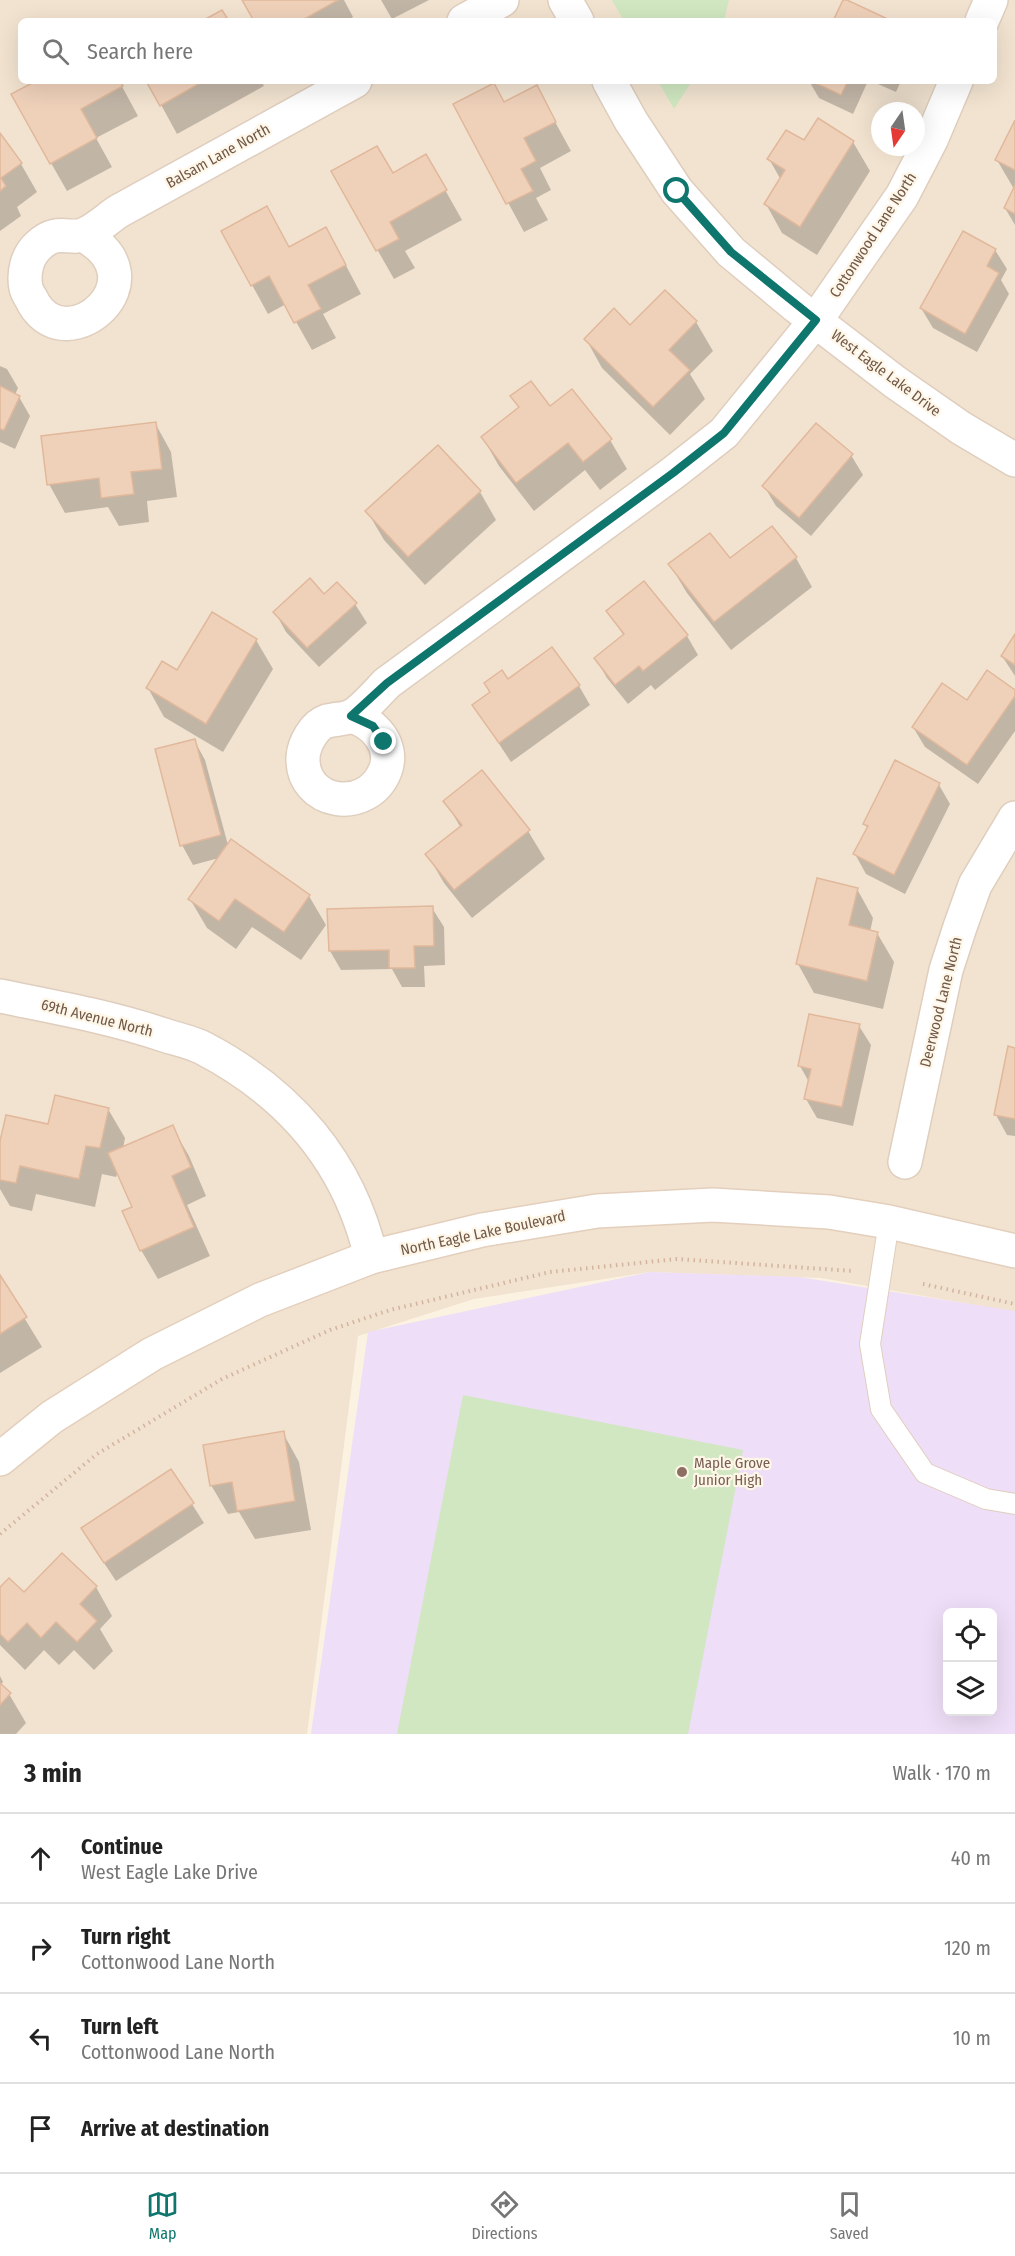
<!DOCTYPE html>
<meta charset="utf-8">
<style>
body{margin:0;font-family:"Fira Sans Condensed",sans-serif;background:#f6f6f6;color:#222}
.controls{position:absolute;right:18px;bottom:18px;display:grid;overflow:hidden;border-radius:9px;box-shadow:0 6px 24px #0002}
.controls button{width:54px;height:54px;display:grid;place-items:center;padding:0;border:0;border-bottom:2px solid #e0e0e0;background:#fff;color:#222;font:30px sans-serif}
.compass{position:absolute;left:871px;top:102px;width:54px;height:54px;border-radius:50%;background:#fff;box-shadow:0 6px 24px #0002;rotate:193deg}
.stop{position:absolute;width:18px;height:18px;margin:-14px;border:4px solid #0f766e;border-radius:50%;background:#fff}
.stop.end{background:#0f766e;border-color:#fff;box-shadow:0 2px 6px #0008}
.list{margin:0;padding:0;list-style:none}
h2{display:flex;justify-content:space-between;align-items:center;height:78px;margin:0;padding:0 24px;font-size:26px}
h2 small{font-size:20px;font-weight:400;color:#767676}
.list li{display:grid;grid-template-columns:39px 1fr auto;gap:18px;align-items:center;box-sizing:border-box;height:90px;padding:0 24px;border-top:2px solid #e0e0e0}
.list b{display:block;font-size:22px;white-space:nowrap}
.list p{margin:0;font-size:20px;white-space:nowrap;color:#767676}
.list em{font-size:20px;font-style:normal;color:#767676}
.icon{flex:none;width:33px;height:33px;fill:none;stroke:currentColor;stroke-width:2;stroke-linecap:round;stroke-linejoin:round}
.map{position:relative;flex:none;width:1015px;height:1734px;overflow:hidden}
.search{position:absolute;background:#fff;box-shadow:0 6px 24px #0002;left:18px;right:18px;top:18px;height:66px;display:flex;align-items:center;gap:15px;box-sizing:border-box;padding:0 21px;border-radius:9px;color:#767676;font-size:22px}
.sheet{height:438px;background:#fff}
nav{display:flex;justify-content:space-around;align-items:center;box-sizing:border-box;height:84px;border-top:2px solid #e0e0e0;background:#fff;font-size:16px;color:#767676}
nav a{display:grid;justify-items:center;gap:3px}
nav .on{color:#0f766e}
.map>svg:first-child{display:block}
.residential{fill:#f2e3d0;fill-rule:evenodd}
.education{fill:#efdef7;fill-rule:evenodd}
.green{fill:#d0e7c1}
.shadow{fill:#0003}
.building{fill:#efd1ba;stroke:#e1b89b;stroke-width:1.5}
.lines{fill:none;stroke-linecap:round;stroke-linejoin:round}
.lane-casing{stroke:#dfcebe;stroke-width:22}
.street-casing{stroke:#dfcebe;stroke-width:36}
.secondary-casing{stroke:#e3cfbc;stroke-width:36}
.path{stroke:#d3b49e;stroke-width:4;stroke-dasharray:1.5 4.5;stroke-linecap:butt}
.lane{stroke:#fff;stroke-width:20}
.street{stroke:#fff;stroke-width:33}
.secondary{stroke:#fff;stroke-width:33}
.route{stroke:#0f766e;stroke-width:8}
.education-dot{fill:#8d6e63;stroke:#fef6e7;stroke-width:2}
.labels{text-anchor:middle;stroke-width:4.5;stroke-linejoin:round;paint-order:stroke}
.street-label{font-size:15px;fill:#715849;stroke:#fef6e7}
.education-label{font-size:15px;fill:#785e54;stroke:#fef6e7;text-anchor:start}
</style>
<div class="map">
<svg width="1015" height="1734" viewBox="0 0 1015 1734">
<rect width="100%" height="100%" fill="#fbf2e1"/>
<path class="residential" d="M0,0H1015V1312L821,1278L650,1272L474,1299L358,1336L307,1734H0ZM21,21H994V81H21ZM880,111H916V147H880Z"/>
<path class="education" d="M650,1272L799,1277L1015,1311V1734H311L368,1332ZM948,1612H992V1712H948Z"/>
<g class="green">
<polygon points="612,0 729,0 724,21 624,21"/>
<polygon points="658,81 692,81 674,109"/>
<polygon points="463,1395 743,1450 688,1734 397,1734"/>
</g>
<g class="shadow">
<polygon points="244,0 344,0 353,17 346,21 256,21"/>
<polygon points="381,0 429,0 392,19"/>
<polygon points="39,81 119,81 138,116 96,138 112,167 67,191 51,163"/>
<polygon points="148,81 261,81 264,86 177,134"/>
<polygon points="809,81 868,81 853,114 819,98"/>
<polygon points="871,81 901,81 896,92"/>
<polygon points="536,87 571,151 540,168 551,190 536,198 548,220 524,232 455,105 504,104"/>
<polygon points="818,121 853,142 870,171 817,255 782,233 766,204 781,180 769,159 804,143"/>
<polygon points="1015,123 1015,225 1005,208 1014,189 997,160"/>
<polygon points="0,135 21,164 37,192 17,207 21,216 0,231"/>
<polygon points="426,156 462,220 405,251 415,268 394,279 333,172 392,175"/>
<polygon points="223,232 289,248 342,258 361,294 323,314 336,338 312,350 286,304 268,314"/>
<polygon points="995,250 1007,269 1001,280 1009,294 977,352 933,328 921,308"/>
<polygon points="665,292 696,322 713,351 690,374 705,399 670,435 602,368 586,339 630,327"/>
<polygon points="0,366 7,369 18,388 15,395 19,397 30,416 15,449 0,442"/>
<polygon points="571,391 610,440 627,469 600,490 585,470 534,511 499,466 483,438 520,409 512,396 550,408"/>
<polygon points="155,423 171,452 177,497 147,501 149,522 119,526 108,507 65,513 49,484"/>
<polygon points="851,455 863,475 811,536 776,506 764,486"/>
<polygon points="480,492 496,520 425,585 384,540 367,511"/>
<polygon points="772,528 796,558 812,587 731,650 687,593 670,565 729,560"/>
<polygon points="355,604 367,623 319,667 286,632 275,612"/>
<polygon points="608,612 687,636 698,655 655,690 651,685 628,704 607,678 596,659 624,636"/>
<polygon points="1015,636 1015,676 1002,656"/>
<polygon points="256,640 273,669 223,752 164,717 148,688 178,673"/>
<polygon points="508,681 579,686 590,705 511,762 474,706"/>
<polygon points="1015,692 1015,731 978,784 925,747 913,727 967,702"/>
<polygon points="194,740 205,760 228,845 231,841 309,896 326,925 301,960 252,927 236,949 207,928 190,899 219,858 193,865 182,845"/>
<polygon points="939,785 950,804 905,894 866,874 855,854 868,829 865,824"/>
<polygon points="445,801 528,831 545,859 472,918 444,883 427,854 461,828"/>
<polygon points="857,889 873,918 870,932 877,933 894,962 883,1009 814,993 798,964"/>
<polygon points="432,908 444,927 445,965 424,966 425,987 402,987 392,969 341,970 330,951"/>
<polygon points="859,1026 871,1045 853,1126 817,1118 806,1099 809,1082 800,1066"/>
<polygon points="1015,1049 1015,1136 1007,1135 996,1115"/>
<polygon points="108,1109 125,1138 123,1149 172,1127 189,1156 206,1196 187,1205 210,1256 158,1279 141,1250 134,1208 118,1171 116,1177 102,1174 95,1207 36,1194 32,1211 10,1206 0,1189 0,1147 49,1126"/>
<polygon points="0,1278 42,1347 0,1373"/>
<polygon points="283,1433 299,1462 311,1530 255,1539 239,1512 228,1514 211,1485"/>
<polygon points="171,1471 204,1523 116,1581 94,1548"/>
<polygon points="96,1587 112,1616 100,1629 113,1651 94,1670 74,1650 59,1665 44,1650 25,1670 0,1645 0,1590 24,1594"/>
<polygon points="0,1676 3,1682 0,1686 9,1694 26,1723 16,1734 0,1734"/>
</g>
<g class="building">
<polygon points="242,0 338,0 301,21 254,21"/>
<polygon points="843,0 847,0 892,21 833,21"/>
<polygon points="222,10 229,21 202,21"/>
<polygon points="36,81 120,81 123,86 81,109 97,138 50,164 11,94"/>
<polygon points="146,81 204,81 160,106"/>
<polygon points="811,81 848,81 841,95"/>
<polygon points="494,83 504,102 537,85 556,122 524,138 536,161 521,169 533,191 506,204 453,104"/>
<polygon points="818,118 854,141 800,227 764,204 785,170 767,159 786,130 804,140"/>
<polygon points="1015,120 1015,170 995,160"/>
<polygon points="0,133 22,163 1,178 6,186 0,191"/>
<polygon points="377,146 393,173 426,154 447,190 390,222 399,239 376,251 331,171"/>
<polygon points="1015,185 1015,214 1004,208"/>
<polygon points="267,206 289,247 326,227 346,265 308,285 321,309 294,323 269,276 251,286 221,231"/>
<polygon points="963,231 996,249 987,266 999,273 965,334 920,308"/>
<polygon points="665,290 697,321 669,350 690,370 653,407 584,339 614,308 630,325"/>
<polygon points="531,381 550,406 572,389 612,439 583,462 568,443 516,483 481,437 519,407 510,396"/>
<polygon points="0,386 20,396 4,430 0,429"/>
<polygon points="156,422 162,469 131,472 134,494 101,498 99,478 47,485 41,436"/>
<polygon points="816,423 853,454 799,518 762,486"/>
<polygon points="438,445 481,491 408,557 365,511"/>
<polygon points="772,526 797,557 714,622 668,564 710,533 730,558"/>
<polygon points="310,578 324,594 337,582 357,603 307,648 273,612"/>
<polygon points="644,581 688,635 643,671 639,666 615,685 594,658 624,634 606,611"/>
<polygon points="212,612 257,639 206,724 146,688 162,661 177,670"/>
<polygon points="1015,634 1015,665 1001,656"/>
<polygon points="552,647 580,685 499,743 472,705 490,692 484,683 502,670 508,679"/>
<polygon points="987,670 1015,690 1015,696 967,765 912,727 942,683 967,700"/>
<polygon points="195,739 221,835 180,846 155,749"/>
<polygon points="895,760 940,783 894,875 853,854 868,826 863,824"/>
<polygon points="482,770 530,830 454,890 425,854 462,825 443,801"/>
<polygon points="231,839 310,895 284,932 235,899 219,921 188,899"/>
<polygon points="817,878 858,888 849,925 878,932 867,981 796,964"/>
<polygon points="433,906 434,946 414,946 415,968 389,968 389,950 329,951 327,909"/>
<polygon points="809,1014 860,1024 842,1107 804,1099 811,1069 798,1066"/>
<polygon points="1008,1046 1015,1048 1015,1119 994,1115"/>
<polygon points="55,1095 109,1108 100,1148 86,1146 79,1179 20,1166 16,1183 0,1180 0,1141 6,1115 48,1124"/>
<polygon points="173,1125 191,1167 172,1176 194,1227 140,1251 122,1211 132,1207 108,1153"/>
<polygon points="0,1275 27,1317 0,1334"/>
<polygon points="284,1431 295,1501 237,1511 232,1482 210,1486 203,1445"/>
<polygon points="171,1469 194,1503 104,1563 81,1528"/>
<polygon points="62,1553 97,1586 80,1604 97,1621 77,1642 56,1622 41,1638 27,1623 8,1642 0,1634 0,1587 9,1578 24,1592"/>
<polygon points="0,1683 11,1693 0,1705"/>
</g>
<g class="lines">
<defs>
<polyline id="lane" points="889,1222 870,1344 881,1409 925,1473 986,1499 1015,1504"/>
<g id="street">
<polyline points="565,0 577,21"/>
<polyline points="464,21 502,0"/>
<polyline points="982,21 991,0"/>
<polyline points="609,81 631,121 677,191 731,252 796,306 895,382 961,428 1015,460"/>
<path d="M83,235C164,279 68,361 34,304C32,299 27,293 26,288C23,273 27,256 38,246C57,227 71,241 85,234C97,229 108,218 119,211L355,81"/>
<path d="M351,716C375,723 395,746 385,771C367,815 301,805 303,757C304,744 314,725 327,721C335,719 343,719 350,717C361,712 378,692 387,683L673,473L724,433L816,320L902,196L931,140L956,81"/>
<path d="M0,996C55,1007 110,1017 164,1035C176,1039 191,1042 203,1048C289,1093 349,1162 371,1257"/>
<polyline points="905,1162 946,970 960,927 975,885 1015,818"/>
</g>
<polyline id="secondary" points="0,1459 52,1417 152,1354 260,1300 371,1257 482,1230 597,1211 713,1205 829,1212 889,1222 1015,1251"/>
</defs>
<use href="#lane" class="lane-casing"/>
<use href="#street" class="street-casing"/>
<use href="#secondary" class="secondary-casing"/>
<g class="path">
<polyline points="923,1284 1015,1304"/>
<polyline points="0,1534 97,1454 222,1379 330,1330 390,1310 550,1272 677,1259 853,1271"/>
</g>
<use href="#lane" class="lane"/>
<use href="#street" class="street"/>
<use href="#secondary" class="secondary"/>
</g>
<g class="lines">
<polyline class="route" points="384,742 373,726 351,716 387,683 673,473 724,433 816,320 731,252 677,191"/>
</g>
<circle class="education-dot" cx="682" cy="1472" r="6"/>
<g class="labels">
<g class="street-label">
<text transform="translate(218 156) rotate(-29)" y="5">Balsam Lane North</text>
<text transform="translate(873 235) rotate(-57)" y="5">Cottonwood Lane North</text>
<text transform="translate(886 373) rotate(37)" y="5">West Eagle Lake Drive</text>
<text transform="translate(941 1002) rotate(-76)" y="5">Deerwood Lane North</text>
<text transform="translate(97 1018) rotate(14)" y="5">69th Avenue North</text>
<text transform="translate(483 1233) rotate(-12)" y="5">North Eagle Lake Boulevard</text>
</g>
<g class="education-label">
<text x="694" y="1468">Maple Grove<tspan x="694" dy="17">Junior High</tspan></text>
</g>
</g>
</svg>
<div class="controls">
<button><svg class="icon" aria-label="locate" viewBox="0 0 24 24"><circle cx="12" cy="12" r="6"/><path d="M12 2v4M12 18v4M2 12h4M18 12h4"/></svg></button>
<button><svg class="icon" aria-label="layers" viewBox="0 0 24 24"><path d="M12 4l9 5-9 5-9-5zM3 14l9 5 9-5"/></svg></button>
</div>
<svg class="compass" viewBox="-18 -18 36 36"><path d="M0-13l5 13h-10z" fill="#e53935"/><path d="M0 13l5-13h-10z" fill="#767676"/></svg>
<div class="stop" style="left:677px;top:191px"></div>
<div class="stop end" style="left:384px;top:742px"></div>
<div class="search"><svg class="icon" aria-label="search" viewBox="0 0 24 24"><circle cx="10" cy="10" r="6"/><path d="M15 15l6 6"/></svg>Search here</div>
</div>
<section class="sheet">
<h2>3 min<small>Walk · 170 m</small></h2>
<ul class="list">
<li><svg class="icon" aria-label="ahead" viewBox="0 0 24 24"><path d="M12 20V5M6 11l6-6 6 6"/></svg><div><b>Continue</b><p>West Eagle Lake Drive</p></div><em>40 m</em></li>
<li><svg class="icon" aria-label="right" viewBox="0 0 24 24"><path d="M7 20v-9h11M14 6l5 5-5 5"/></svg><div><b>Turn right</b><p>Cottonwood Lane North</p></div><em>120 m</em></li>
<li><svg class="icon" aria-label="left" viewBox="0 0 24 24"><path d="M17 20v-9H6M10 6l-5 5 5 5"/></svg><div><b>Turn left</b><p>Cottonwood Lane North</p></div><em>10 m</em></li>
<li><svg class="icon" aria-label="arrive" viewBox="0 0 24 24"><path d="M6 21V4h12l-3 4 3 4H6"/></svg><div><b>Arrive at destination</b></div></li>
</ul>
</section>
<nav>
<a class="on"><svg class="icon" aria-label="map" viewBox="0 0 24 24"><path d="M3 6l6-2 6 2 6-2v14l-6 2-6-2-6 2zM9 4v14M15 6v14"/></svg>Map</a>
<a><svg class="icon" aria-label="directions" viewBox="0 0 24 24"><path d="M12 3l9 9-9 9-9-9zM9 14v-3h6M13 9l2 2-2 2"/></svg>Directions</a>
<a><svg class="icon" aria-label="saved" viewBox="0 0 24 24"><path d="M7 4h10v16l-5-4-5 4z"/></svg>Saved</a>
</nav>
